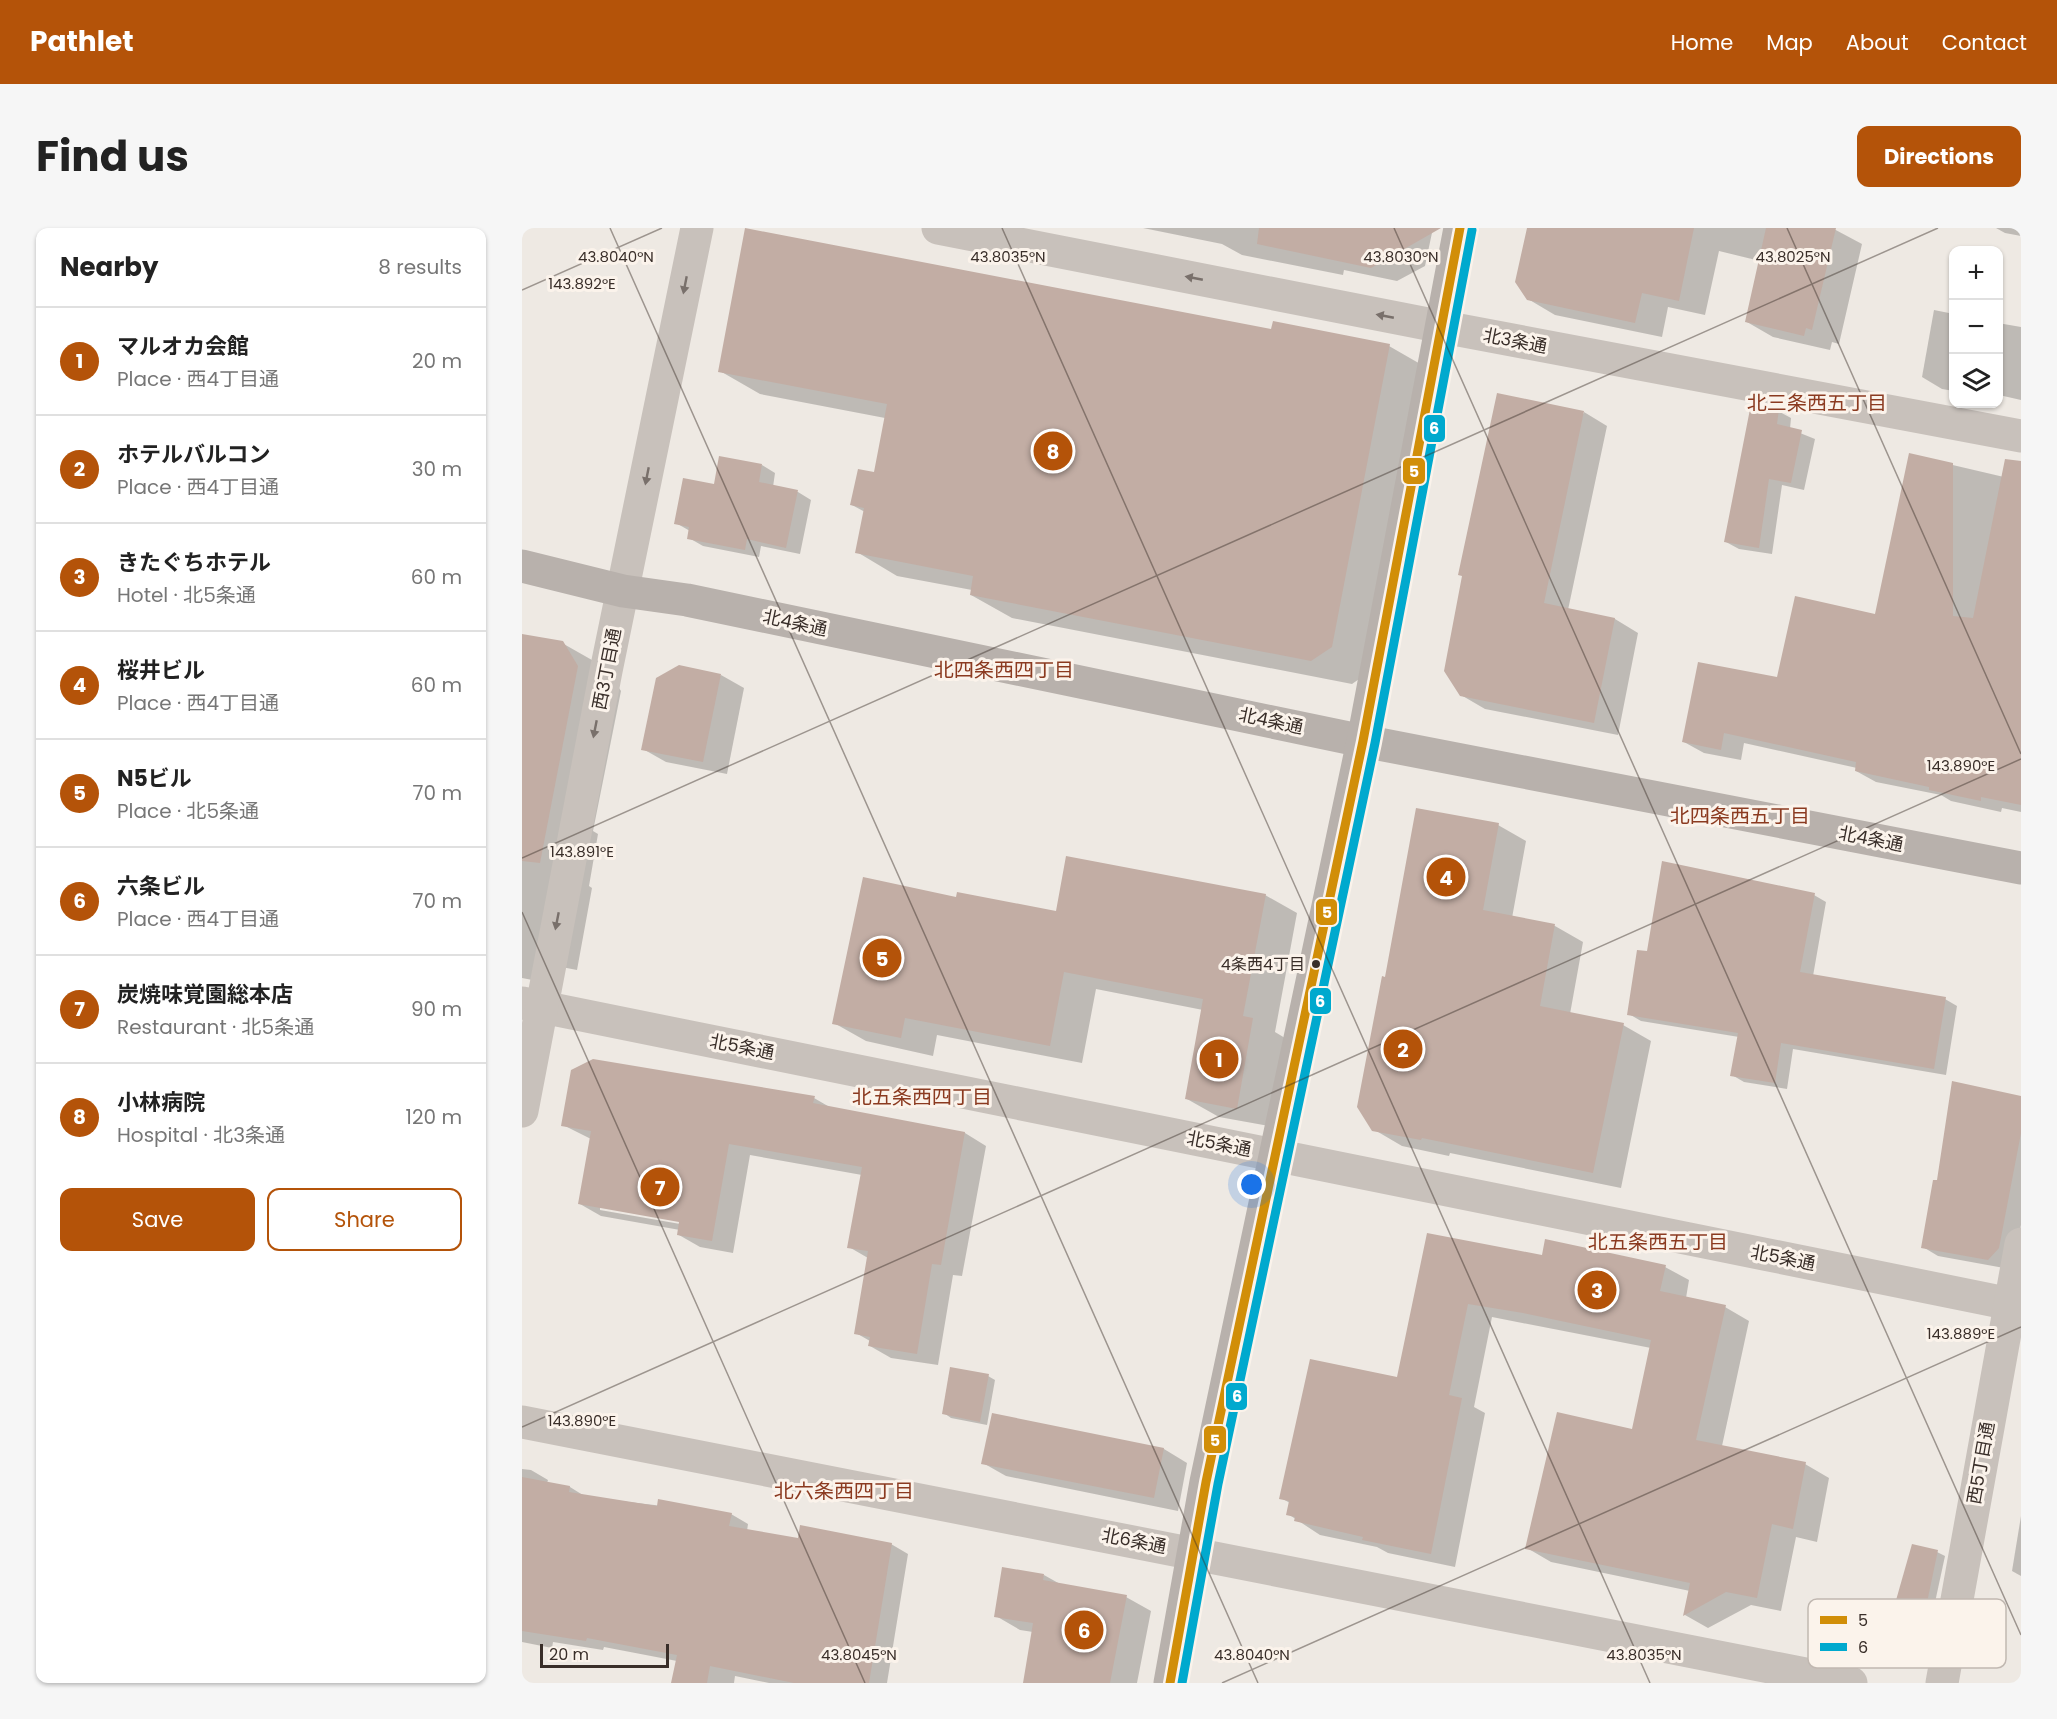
<!DOCTYPE html>
<meta charset="utf-8">
<style>
body{margin:0;font-family:Poppins,"Noto Sans JP",sans-serif;background:#f6f6f6;color:#222}
.controls{position:absolute;right:18px;top:18px;display:grid;overflow:hidden;border-radius:12px;box-shadow:0 2px 4px #0004}
.controls button{width:54px;height:54px;display:grid;place-items:center;padding:0;border:0;border-bottom:2px solid #e0e0e0;background:#fff;color:#222;font:30px sans-serif}
.scale{position:absolute;left:18px;bottom:15px;width:129px;box-sizing:border-box;padding-left:6px;border:3px solid #392e29;border-top:0;font-size:16px;line-height:21px;white-space:nowrap;color:#392e29;-webkit-text-stroke:4px #fbf3eb;paint-order:stroke}
.you{position:absolute;left:730px;top:957px;width:21px;height:21px;margin:-15px;border:4px solid #fff;border-radius:50%;background:#1a73e8;box-shadow:0 0 0 9px #1a73e833}
.badge{display:grid;place-items:center;width:39px;height:39px;border-radius:50%;background:#b45309;color:#fff;font-size:20px;font-weight:700}
.pin{position:absolute;translate:-50% -50%;border:3px solid #fff;box-shadow:0 2px 6px #0006}
.list{margin:0;padding:0;list-style:none}
h2{display:flex;justify-content:space-between;align-items:center;height:78px;margin:0;padding:0 24px;font-size:26px}
h2 small{font-size:20px;font-weight:400;color:#767676}
.list li{display:grid;grid-template-columns:39px 1fr auto;gap:18px;align-items:center;box-sizing:border-box;height:108px;padding:0 24px;border-top:2px solid #e0e0e0}
.list b{display:block;font-size:22px;white-space:nowrap}
.list p{margin:0;font-size:20px;white-space:nowrap;color:#767676}
.list em{font-size:20px;font-style:normal;color:#767676}
.actions{display:flex;gap:12px;padding:18px 24px}
.actions a{flex:1;padding:14px 0;border:2px solid #b45309;border-radius:12px;text-align:center;font-size:21px;color:#b45309}
.actions .main{background:#b45309;color:#fff}
.icon{flex:none;width:33px;height:33px;fill:none;stroke:currentColor;stroke-width:2;stroke-linecap:round;stroke-linejoin:round}
.map{position:relative;flex:none;width:1499px;height:1455px;overflow:hidden;border-radius:12px}
header{display:flex;align-items:center;gap:36px;box-sizing:border-box;height:84px;padding:0 30px;background:#b45309;color:#fff}
header strong{font-size:28px}
nav{display:flex;gap:33px;margin-inline-start:auto;font-size:21px}
.intro{display:flex;align-items:center;justify-content:space-between;box-sizing:border-box;height:144px;padding:0 36px}
h1{margin:0;font-size:42px}
.button{padding:15px 27px;border-radius:12px;background:#b45309;color:#fff;font-size:21px;font-weight:700}
main{display:flex;gap:36px;padding:0 36px}
aside{flex:1;background:#fff;border-radius:12px;box-shadow:0 2px 4px #0004}
.map>svg:first-child{display:block}
.shadow{fill:#0003;fill-rule:evenodd}
.building{fill:#c2ada4}
.lines{fill:none;stroke-linecap:round;stroke-linejoin:round}
.street{stroke:#c8c1bb;stroke-width:33}
.secondary{stroke:#b8b1ac;stroke-width:33}
.bus-1-casing{stroke:#fbf3eb;stroke-width:14}
.bus-2-casing{stroke:#fbf3eb;stroke-width:14}
.bus-1{stroke:#d18e08;stroke-width:9}
.bus-2{stroke:#00a9ce;stroke-width:9}
.oneway{fill:#79706b}
.ticks{fill:none;stroke:#392e29;stroke-width:1.5;stroke-opacity:0.45}
.bus-dot{fill:#392e29;stroke:#fbf3eb;stroke-width:2}
.labels{text-anchor:middle;stroke-width:6;stroke-linejoin:round;paint-order:stroke}
.bus-label{font-size:16px;fill:#392e29;stroke:#fbf3eb;text-anchor:end}
.street-label{font-size:18px;fill:#392e29;stroke:#fbf3eb}
.neighbourhood-label{font-size:20px;fill:#8b3a20;stroke:#fbf3eb}
.key{fill:#fbf3eb;stroke:#c1b8b1;stroke-width:1.5}
.key-label{font-size:16px;fill:#392e29}
.ticks-label{font-size:15px;text-anchor:middle;fill:#392e29;stroke:#fbf3eb;stroke-width:6;stroke-linejoin:round;paint-order:stroke}
.line-badge{stroke:#fbf3eb;stroke-width:2}
.badge-label{font-size:16px;text-anchor:middle;font-weight:bold;fill:#fff}
</style>
<header>
<strong>Pathlet</strong>
<nav><a>Home</a><a>Map</a><a>About</a><a>Contact</a></nav>
</header>
<div class="intro"><h1>Find us</h1><a class="button">Directions</a></div>
<main>
<aside>
<h2>Nearby<small>8 results</small></h2>
<ul class="list">
<li><span class="badge">1</span><div><b>マルオカ会館</b><p>Place · 西4丁目通</p></div><em>20 m</em></li>
<li><span class="badge">2</span><div><b>ホテルバルコン</b><p>Place · 西4丁目通</p></div><em>30 m</em></li>
<li><span class="badge">3</span><div><b>きたぐちホテル</b><p>Hotel · 北5条通</p></div><em>60 m</em></li>
<li><span class="badge">4</span><div><b>桜井ビル</b><p>Place · 西4丁目通</p></div><em>60 m</em></li>
<li><span class="badge">5</span><div><b>N5ビル</b><p>Place · 北5条通</p></div><em>70 m</em></li>
<li><span class="badge">6</span><div><b>六条ビル</b><p>Place · 西4丁目通</p></div><em>70 m</em></li>
<li><span class="badge">7</span><div><b>炭焼味覚園総本店</b><p>Restaurant · 北5条通</p></div><em>90 m</em></li>
<li><span class="badge">8</span><div><b>小林病院</b><p>Hospital · 北3条通</p></div><em>120 m</em></li>
</ul>
<div class="actions"><a class="main">Save</a><a>Share</a></div>
</aside>
<div class="map">
<svg width="1499" height="1455" viewBox="0 0 1499 1455">
<rect width="100%" height="100%" fill="#eee9e3"/>
<g class="shadow">
<polygon points="621,0 911,0 903,38 875,53 822,42 821,47 720,27 700,16"/>
<polygon points="1006,0 1310,0 1340,16 1317,116 1310,114 1308,122 1251,109 1225,94 1238,33 1197,23 1183,87 1146,79 1140,109 1033,87 1006,71"/>
<polygon points="1474,0 1499,0 1499,8 1483,5"/>
<polygon points="1412,82 1432,86 1432,163 1420,161 1400,149"/>
<polygon points="1476,95 1499,99 1499,172 1477,167 1476,171"/>
<polygon points="750,103 867,118 907,141 850,442 830,456 490,390 449,367 450,362 375,348 335,324 343,284 330,277 353,245 363,190 238,166 198,143"/>
<polygon points="1256,183 1269,190 1268,201 1293,211 1282,262 1260,257 1250,326 1217,321 1204,314"/>
<polygon points="1062,184 1085,198 1046,382 1093,391 1116,405 1096,507 963,481 939,467"/>
<polygon points="1388,227 1499,253 1499,584 1480,580 1479,584 1429,573 1419,567 1354,554 1334,543 1335,540 1222,515 1219,532 1182,525 1162,514 1355,388"/>
<polygon points="240,237 253,245 251,259 276,264 289,272 278,326 239,318 237,329 181,318 167,310 168,303 154,295"/>
<polygon points="0,408 40,415 84,440 99,463 71,603 76,606 67,658 70,660 55,742 29,737 26,755 0,750"/>
<polygon points="199,447 222,460 205,546 144,534 121,521"/>
<polygon points="976,597 1004,613 990,690 1033,698 1061,714 1048,786 1101,797 1129,813 1099,960 928,925 927,928 880,918 851,901 864,751"/>
<polygon points="743,667 775,685 753,804 763,810 747,898 697,889 665,871 681,782 574,761 560,835 415,807 411,828 344,813 312,795 435,671 535,685"/>
<polygon points="1292,667 1304,674 1291,748 1423,771 1435,778 1424,847 1271,821 1265,861 1222,854 1210,847 1217,809 1119,793 1107,786 1126,725"/>
<polygon points="1499,869 1499,997 1493,1029 1482,1040 1416,1028 1401,1019 1416,954"/>
<path d="M292,870L311,881L443,905L464,918L440,1048L431,1047L416,1137L369,1130L348,1118V1113L334,1105L346,1030L327,1019L340,947L228,927L211,1025L178,1019L157,1007L158,1002L79,988L58,976L69,911L41,897ZM78,979L165,994L164,997L78,982Z"/>
<polygon points="906,1007 1021,1029 1143,1039 1167,1052 1164,1070 1203,1079 1227,1093 1200,1218 1283,1236 1307,1250 1295,1314 1274,1309 1259,1383 1229,1377 1186,1400 1163,1387 1168,1363 1029,1334 1005,1320 1111,1203 1129,1120 970,1089 952,1179 963,1185 933,1339 866,1325 855,1319 798,1307 766,1286 768,1275 759,1270 876,1151"/>
<polygon points="466,1148 473,1152 465,1197 429,1190 422,1185"/>
<polygon points="642,1221 665,1235 656,1283 484,1248 461,1235"/>
<polygon points="0,1241 9,1242 26,1252 25,1255 48,1259 64,1269 209,1286 226,1296 225,1303 277,1312 369,1316 386,1326 365,1455 247,1455 213,1448 212,1455 151,1455 155,1433 82,1419 81,1422 31,1414 30,1420 0,1414"/>
<polygon points="1499,1288 1499,1348 1490,1343"/>
<polygon points="1415,1324 1423,1328 1401,1430 1370,1422 1363,1417"/>
<polygon points="522,1347 538,1356 604,1369 629,1383 615,1455 502,1455 511,1404 498,1402 474,1388"/>
</g>
<g class="building">
<polygon points="223,0 749,101 751,93 868,116 810,419 789,433 448,367 451,348 333,325 342,280 328,277 336,241 352,244 365,176 196,144"/>
<polygon points="737,0 919,0 849,40 735,16"/>
<polygon points="1005,0 1172,0 1157,73 1120,65 1113,95 1005,72 993,54"/>
<polygon points="1244,0 1314,0 1290,102 1284,100 1282,108 1223,94"/>
<polygon points="975,165 1062,183 1022,375 1093,390 1072,495 938,468 922,443 940,348 936,347"/>
<polygon points="1229,176 1257,181 1255,196 1280,202 1269,255 1247,251 1237,320 1202,314"/>
<polygon points="1387,225 1431,235 1431,388 1451,390 1483,231 1499,233 1499,577 1459,569 1459,573 1407,562 1407,559 1333,543 1334,534 1202,505 1199,522 1160,514 1176,434 1255,449 1273,368 1353,386"/>
<polygon points="197,228 240,236 237,254 276,262 264,320 225,311 223,322 165,311 167,299 152,296 161,250 192,256"/>
<polygon points="0,406 41,413 56,438 18,635 0,633"/>
<polygon points="157,437 199,446 181,534 119,522 134,450"/>
<polygon points="894,580 977,595 961,682 1033,696 1018,778 1102,795 1071,945 900,910 899,912 850,903 835,879 860,748 863,749"/>
<polygon points="544,628 744,666 721,788 731,790 715,881 663,871 681,771 542,744 528,818 383,790 379,810 310,796 341,649 434,669 435,664 534,683"/>
<polygon points="1140,633 1293,665 1278,744 1424,769 1412,841 1259,815 1253,855 1208,848 1216,805 1105,787 1115,722 1125,723"/>
<polygon points="71,831 293,868 291,875 443,904 419,1037 410,1036 395,1126 346,1118 348,1109 332,1106 346,1023 325,1020 340,939 207,916 190,1013 155,1007 157,994 56,976 69,903 39,898 49,842"/>
<polygon points="1430,853 1499,868 1499,905 1477,1020 1466,1032 1399,1020 1411,952 1415,952"/>
<polygon points="905,1005 1020,1027 1023,1011 1144,1037 1138,1063 1204,1077 1174,1212 1284,1234 1271,1301 1250,1296 1235,1370 1204,1364 1161,1388 1168,1355 1003,1321 1035,1184 1110,1201 1129,1112 1001,1085 946,1076 927,1167 940,1170 909,1326 840,1312 841,1309 772,1293 773,1289 764,1287 767,1273 757,1271 788,1131 875,1149"/>
<polygon points="428,1139 467,1146 458,1194 420,1186"/>
<polygon points="470,1185 642,1220 632,1270 459,1236"/>
<polygon points="0,1249 48,1258 47,1264 135,1278 136,1271 210,1285 207,1298 276,1310 278,1297 370,1315 347,1455 272,1455 188,1438 185,1455 149,1455 155,1427 65,1410 64,1413 0,1403"/>
<polygon points="1390,1316 1416,1322 1394,1427 1361,1418"/>
<polygon points="480,1339 522,1346 521,1352 605,1367 588,1455 501,1455 511,1395 472,1389"/>
</g>
<g class="lines">
<g class="street">
<polyline points="416,0 921,99 1499,208"/>
<polyline points="0,775 1499,1078"/>
<polyline points="0,883 84,443 175,0"/>
<polyline points="0,1194 1329,1455"/>
<polyline points="1420,1455 1499,1016"/>
</g>
<g class="secondary">
<polyline points="0,338 101,363 165,372 841,513 1499,640"/>
<polyline points="648,1455 684,1254 841,513 938,0"/>
</g>
<defs>
<polyline id="bus-1" points="648,1455 684,1254 841,513 938,0"/>
<polyline id="bus-2" points="660,1455 696,1256 853,515 950,2"/>
</defs>
<use href="#bus-1" class="bus-1-casing"/>
<use href="#bus-2" class="bus-2-casing"/>
<use href="#bus-1" class="bus-1"/>
<use href="#bus-2" class="bus-2"/>
</g>
<defs><path id="oneway-solid" d="M-6-.8H1V-3.2L6.5 0L1 3.2V.8H-6Z" transform="scale(1.5)"/></defs>
<g class="oneway">
<use href="#oneway-solid" transform="translate(672 50) rotate(-169)"/>
<use href="#oneway-solid" transform="translate(163 57) rotate(101)"/>
<use href="#oneway-solid" transform="translate(863 88) rotate(-169)"/>
<use href="#oneway-solid" transform="translate(125 248) rotate(101)"/>
<use href="#oneway-solid" transform="translate(73 501) rotate(101)"/>
<use href="#oneway-solid" transform="translate(35 693) rotate(101)"/>
</g>
<path class="ticks" d="M88,0L736,1455M480,0L1128,1455M872,0L1499,1407M1265,0L1499,526M0,62L140,0M0,630L1416,0M0,684L343,1455M0,1199L1499,531M700,1455L1499,1099"/>
<circle class="bus-dot" cx="794" cy="736" r="5"/>
<g class="labels">
<g class="bus-label">
<text x="783" y="742">4条西4丁目</text>
</g>
<g class="street-label">
<text transform="translate(993 113) rotate(11)" y="6">北3条通</text>
<text transform="translate(273 395) rotate(12)" y="6">北4条通</text>
<text transform="translate(85 441) rotate(-79)" y="6">西3丁目通</text>
<text transform="translate(749 493) rotate(12)" y="6">北4条通</text>
<text transform="translate(1349 611) rotate(11)" y="6">北4条通</text>
<text transform="translate(220 819) rotate(11)" y="6">北5条通</text>
<text transform="translate(697 916) rotate(11)" y="6">北5条通</text>
<text transform="translate(1261 1030) rotate(11)" y="6">北5条通</text>
<text transform="translate(1459 1235) rotate(-80)" y="6">西5丁目通</text>
<text transform="translate(612 1313) rotate(11)" y="6">北6条通</text>
</g>
<g class="neighbourhood-label">
<text x="1295" y="182">北三条西五丁目</text>
<text x="482" y="449">北四条西四丁目</text>
<text x="1218" y="595">北四条西五丁目</text>
<text x="400" y="876">北五条西四丁目</text>
<text x="1136" y="1021">北五条西五丁目</text>
<text x="322" y="1270">北六条西四丁目</text>
</g>
</g>
<rect x="1286" y="1371" width="198" height="69" rx="9" class="key"/>
<rect x="1298" y="1388" width="27" height="8" fill="#d18e08"/>
<rect x="1298" y="1415" width="27" height="8" fill="#00a9ce"/>
<g class="key-label">
<text x="1336" y="1398">5</text>
<text x="1336" y="1425">6</text>
</g>
<g class="ticks-label">
<text x="94" y="34">43.8040°N</text>
<text x="486" y="34">43.8035°N</text>
<text x="879" y="34">43.8030°N</text>
<text x="1271" y="34">43.8025°N</text>
<text x="60" y="61">143.892°E</text>
<text x="1439" y="543">143.890°E</text>
<text x="60" y="629">143.891°E</text>
<text x="1439" y="1111">143.889°E</text>
<text x="60" y="1198">143.890°E</text>
<text x="337" y="1432">43.8045°N</text>
<text x="730" y="1432">43.8040°N</text>
<text x="1122" y="1432">43.8035°N</text>
</g>
<g class="line-badge">
<rect x="901" y="186" width="23" height="29" rx="6" fill="#00a9ce"/>
<rect x="880" y="229" width="24" height="28" rx="6" fill="#d18e08"/>
<rect x="793" y="670" width="23" height="28" rx="6" fill="#d18e08"/>
<rect x="787" y="759" width="23" height="28" rx="6" fill="#00a9ce"/>
<rect x="703" y="1154" width="23" height="29" rx="6" fill="#00a9ce"/>
<rect x="681" y="1197" width="24" height="29" rx="6" fill="#d18e08"/>
</g>
<g class="badge-label">
<text x="912" y="206">6</text>
<text x="892" y="249">5</text>
<text x="805" y="690">5</text>
<text x="798" y="779">6</text>
<text x="715" y="1174">6</text>
<text x="693" y="1218">5</text>
</g>
</svg>
<div class="controls">
<button>+</button>
<button>−</button>
<button><svg class="icon" aria-label="layers" viewBox="0 0 24 24"><path d="M12 4l9 5-9 5-9-5zM3 14l9 5 9-5"/></svg></button>
</div>
<div class="scale">20 m</div>
<div class="you"></div>
<div class="pin badge" style="left:697px;top:831px">1</div>
<div class="pin badge" style="left:881px;top:821px">2</div>
<div class="pin badge" style="left:1075px;top:1062px">3</div>
<div class="pin badge" style="left:924px;top:649px">4</div>
<div class="pin badge" style="left:360px;top:730px">5</div>
<div class="pin badge" style="left:562px;top:1402px">6</div>
<div class="pin badge" style="left:138px;top:959px">7</div>
<div class="pin badge" style="left:531px;top:223px">8</div>
</div>
</main>
